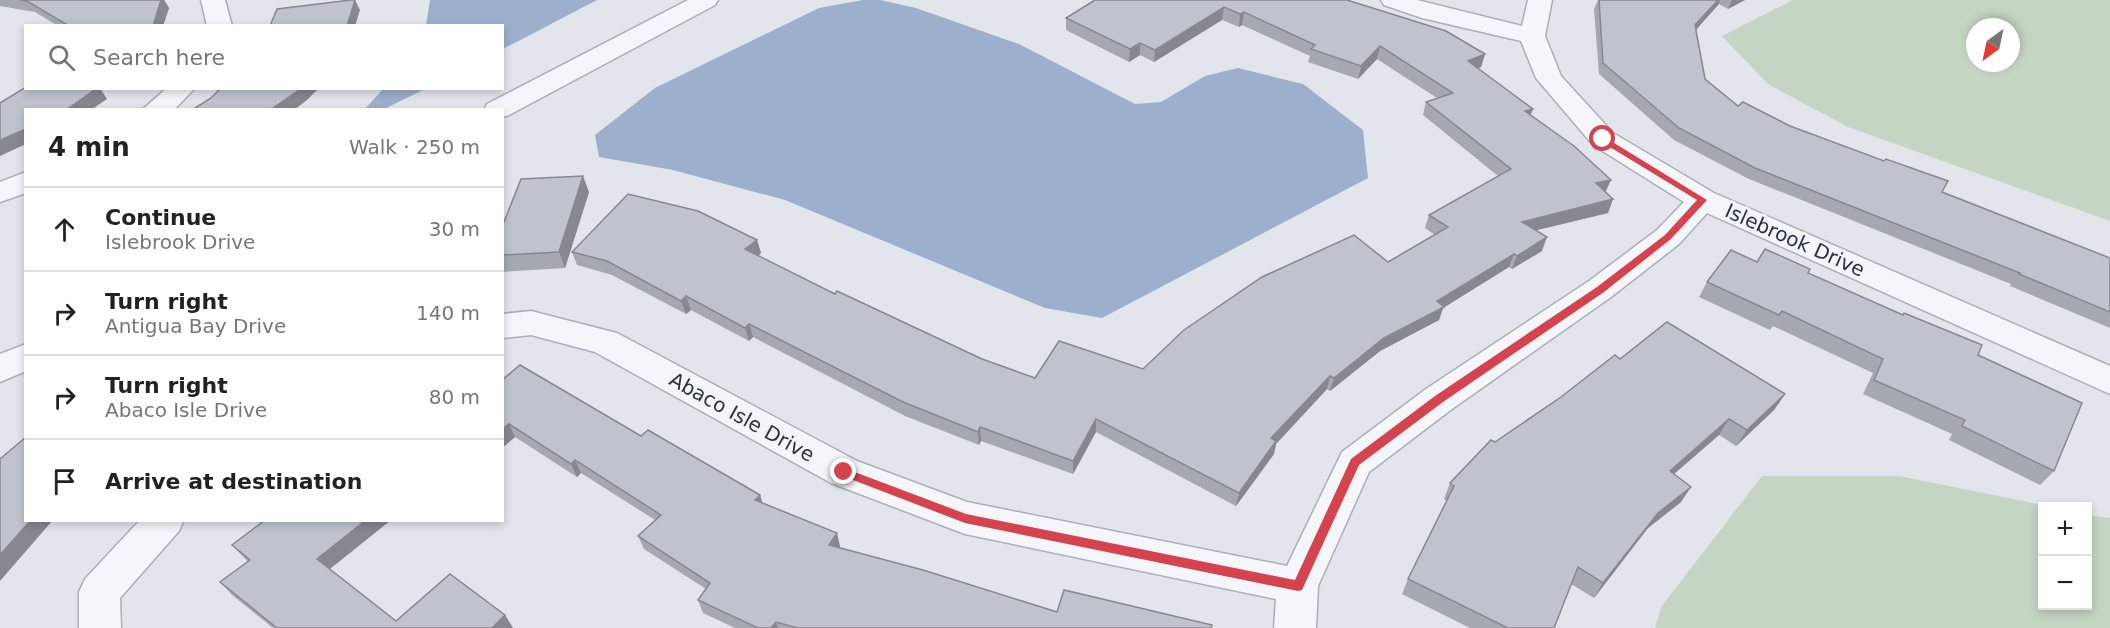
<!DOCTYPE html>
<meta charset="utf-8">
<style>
body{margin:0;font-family:"DejaVu Sans",sans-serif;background:#f2f2f2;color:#222}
.controls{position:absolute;right:18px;bottom:18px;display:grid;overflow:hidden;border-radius:0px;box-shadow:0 3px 9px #0003}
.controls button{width:54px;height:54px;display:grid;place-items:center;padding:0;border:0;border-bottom:2px solid #e0e0e0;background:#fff;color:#222;font:30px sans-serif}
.compass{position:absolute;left:1966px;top:18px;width:54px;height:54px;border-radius:50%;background:#fff;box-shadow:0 3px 9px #0003;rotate:213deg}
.stop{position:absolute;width:18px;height:18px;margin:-14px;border:4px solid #d4434e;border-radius:50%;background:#fff}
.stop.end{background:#d4434e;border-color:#fff;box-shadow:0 2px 6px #0008}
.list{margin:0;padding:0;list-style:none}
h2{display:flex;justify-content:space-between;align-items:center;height:78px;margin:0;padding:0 24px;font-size:26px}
h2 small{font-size:20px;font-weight:400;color:#767676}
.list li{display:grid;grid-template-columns:39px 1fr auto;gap:18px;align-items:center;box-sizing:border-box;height:84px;padding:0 24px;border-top:2px solid #e0e0e0}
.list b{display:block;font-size:22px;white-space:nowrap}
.list p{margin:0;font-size:20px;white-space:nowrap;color:#767676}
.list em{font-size:20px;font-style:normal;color:#767676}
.icon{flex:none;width:33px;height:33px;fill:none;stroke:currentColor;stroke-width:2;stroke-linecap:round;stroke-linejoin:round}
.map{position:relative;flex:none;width:2110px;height:628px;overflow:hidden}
.search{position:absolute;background:#fff;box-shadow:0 3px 9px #0003;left:24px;top:24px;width:480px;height:66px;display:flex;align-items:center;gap:15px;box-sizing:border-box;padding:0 21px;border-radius:0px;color:#767676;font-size:22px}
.panel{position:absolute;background:#fff;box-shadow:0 3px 9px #0003;left:24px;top:108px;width:480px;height:414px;border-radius:0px}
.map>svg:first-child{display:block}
.green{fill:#c6d5c3;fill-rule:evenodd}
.water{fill:#9cafcc}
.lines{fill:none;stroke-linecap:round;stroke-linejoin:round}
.minor-casing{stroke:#aaafb9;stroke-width:3}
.tertiary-casing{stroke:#aaafb9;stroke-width:3}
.minor{fill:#f5f6f9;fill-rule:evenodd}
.tertiary{fill:#f5f6f9;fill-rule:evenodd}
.wall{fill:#a4a8b1}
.shaded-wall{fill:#868890}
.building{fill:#bfc3ce;stroke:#868890;stroke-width:1.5}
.route{fill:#d4434e}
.labels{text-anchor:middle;stroke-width:6;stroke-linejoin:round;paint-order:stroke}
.street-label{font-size:20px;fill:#293144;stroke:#f2f4f8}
</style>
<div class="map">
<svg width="2110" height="628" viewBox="0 0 2110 628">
<rect width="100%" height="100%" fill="#e2e5eb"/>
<g class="green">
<path d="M1793,0H2110V221L1848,127L1768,84L1722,36ZM1975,27H2011V63H1975Z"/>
<polygon points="1762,476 1899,476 2048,506 2042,506 2042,606 2088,606 2088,515 2110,518 2110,628 1655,628 1661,607"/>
</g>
<g class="water">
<polygon points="430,0 597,0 503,49 502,26 426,25"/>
<polygon points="863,0 880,0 916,8 1019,44 1135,104 1161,102 1205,76 1238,68 1303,84 1363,130 1368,178 1102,318 1045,308 785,200 673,170 599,157 595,135 655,88 819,8"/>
<polygon points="383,89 383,88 425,89 384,109 365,109"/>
</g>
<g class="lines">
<defs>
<g id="minor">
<polygon points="201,0 225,0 232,26 207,26"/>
<polygon points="1381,0 1417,0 1522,26 1528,0 1552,0 1545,36 1561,76 1613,133 1714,193 2110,366 2110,394 1707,213 1679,244 1611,297 1452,409 1369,472 1318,586 1316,628 1274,628 1276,599 965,534 831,483 595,352 531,335 502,338 502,314 531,311 605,330 617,333 857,461 967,502 1287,566 1342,452 1426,389 1589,281 1657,230 1684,202 1593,145 1536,78 1521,41 1422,18 1384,5"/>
<polygon points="167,88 195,88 174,110 142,110"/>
<polygon points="26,172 26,193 0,202 0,182"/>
<polygon points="140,520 184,520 179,531 120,598 121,628 79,628 79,592 85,579"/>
</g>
<g id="tertiary">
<polygon points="688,0 718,0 715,5 507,116 502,117 502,110 484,110 487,104"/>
<polygon points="26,344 26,371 0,382 0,354"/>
</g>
</defs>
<use href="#minor" class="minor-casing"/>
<use href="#tertiary" class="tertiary-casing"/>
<use href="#minor" class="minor"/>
<use href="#tertiary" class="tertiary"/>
</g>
<g class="wall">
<polygon points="0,0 164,0 169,8 163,26 58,26 35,12 0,6"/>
<polygon points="1347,0 1485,54 1481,67 1477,68 1530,115 1613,199 1608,213 1536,230 1542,251 1512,269 1509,267 1443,308 1439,320 1380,351 1330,391 1327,389 1276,444 1274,454 1236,506 1096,432 1073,474 981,441 979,445 905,416 753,337 749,341 691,310 686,314 612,275 577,265 572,252 757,240 761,253 758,256 835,294 982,359 1035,378 1143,369 1388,262 1435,235 1425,228 1429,215 1498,176 1423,115 1426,102 1437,98 1377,59 1358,79 1308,62 1310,56 1242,25 1239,27 1222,20 1154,62 1140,55 1129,62 1066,30 1066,18"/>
<polygon points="1598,0 1745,0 1728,9 1719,4 1696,30 1705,79 1738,106 1790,126 1942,192 2110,258 2110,328 2010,286 2011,284 1749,179 1674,140 1599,74 1594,9"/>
<polygon points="589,192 565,268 502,272 502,227"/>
<polygon points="1808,273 1978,355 2054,471 2040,485 1949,440 1952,434 1863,394 1873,373 1773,326 1770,330 1699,297 1707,282"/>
<polygon points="1620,359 1785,394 1774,410 1736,446 1719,435 1674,474 1681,502 1648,528 1594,598 1571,584 1554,628 1470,628 1402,594 1408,579 1447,501 1444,499 1450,483 1495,442"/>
<polygon points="502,380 641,436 760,495 762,503 840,546 839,548 1057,612 1211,628 735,628 703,613 698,600 706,589 644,549 638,536 655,520 581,473 577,477 515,437 502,448"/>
<polygon points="265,520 391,520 330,569 396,621 505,615 513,628 273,628 232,595 220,582 248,562 232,545"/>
</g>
<g class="shaded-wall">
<polygon points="161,0 164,0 169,8 163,26 153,26"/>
<polygon points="355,0 360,10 355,26 347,26"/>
<polygon points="1718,0 1720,0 1719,4 1690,36 1695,25"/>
<polygon points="1732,0 1745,0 1728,9"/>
<polygon points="1224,7 1222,20 1154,62 1155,50"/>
<polygon points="1244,12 1242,25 1239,27 1240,14"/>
<polygon points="1140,43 1140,55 1129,62 1130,49"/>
<polygon points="1380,46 1377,59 1358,79 1361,66"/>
<polygon points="1485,54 1481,67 1464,74 1468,61"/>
<polygon points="97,88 100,88 107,99 91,110 66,110"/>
<polygon points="302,88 319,88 307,100 294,110 270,110"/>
<polygon points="1533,109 1528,122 1525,111"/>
<polygon points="26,129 26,144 0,156 0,140"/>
<polygon points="583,176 589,192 565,268 559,252"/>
<polygon points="1611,180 1605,193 1596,183"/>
<polygon points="1613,199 1608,213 1517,235 1522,222"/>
<polygon points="1547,237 1542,251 1512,269 1517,256"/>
<polygon points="757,240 761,253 749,263 745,249"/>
<polygon points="1514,254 1509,267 1443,308 1439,320 1380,351 1330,391 1334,378 1384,338 1437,301"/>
<polygon points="686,296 691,310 686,314 681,301"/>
<polygon points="749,324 753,337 749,341 745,328"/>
<polygon points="1330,376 1327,389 1276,444 1274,454 1236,506 1239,493 1271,438"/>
<polygon points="1785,394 1774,410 1736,446 1747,430"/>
<polygon points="1096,419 1096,432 1073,474 1073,461"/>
<polygon points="1729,419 1719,435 1660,486 1670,471"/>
<polygon points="509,424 515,437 502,448 502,429"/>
<polygon points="980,427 981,441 979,445 978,432"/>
<polygon points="575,460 581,473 577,477 571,464"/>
<polygon points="1691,487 1681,502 1648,528 1594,598 1603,583 1658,513"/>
<polygon points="760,495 764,508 755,500"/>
<polygon points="31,520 53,520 0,581 0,555"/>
<polygon points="366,520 391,520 327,571 317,559"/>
<polygon points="837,533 840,546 832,558 829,545"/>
<polygon points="505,615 513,628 492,628"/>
<polygon points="776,622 778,628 771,628"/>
</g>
<g class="building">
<polygon points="20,0 161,0 153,26 69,26 27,1"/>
<polygon points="351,0 355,0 347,26 270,26 277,9"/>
<polygon points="1095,0 1347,0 1446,31 1485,54 1468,61 1533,109 1525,111 1574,146 1611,180 1596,183 1613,199 1522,222 1547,237 1517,256 1514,254 1437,301 1444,307 1384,338 1334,378 1330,376 1271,438 1276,441 1239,493 1096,419 1073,461 980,427 978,432 903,402 749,324 745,328 686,296 681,301 607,261 572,252 628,194 698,211 757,240 745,249 835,294 837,291 982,359 1035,378 1059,341 1143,369 1184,330 1262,277 1354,235 1388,262 1448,227 1429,215 1511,169 1426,102 1453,93 1380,46 1361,66 1311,49 1315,45 1244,12 1240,14 1224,7 1155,50 1140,43 1130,49 1066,18"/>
<polygon points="1599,0 1718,0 1695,25 1705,79 1738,106 1743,102 1790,126 1884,161 1886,159 1948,181 1942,192 2110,258 2110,312 2019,274 2020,273 1755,168 1679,128 1603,63"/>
<polygon points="26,87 26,88 97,88 66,110 26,110 26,129 0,140 0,103"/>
<polygon points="221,88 302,88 270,110 192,110 211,98"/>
<polygon points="583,176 559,252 502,255 502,227 521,179"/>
<polygon points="1765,249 1810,269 1808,273 1903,315 1904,313 1982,345 1978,355 2082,403 2054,471 1962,426 1965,420 1874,380 1883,359 1782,311 1779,315 1707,282 1731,250 1757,262"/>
<polygon points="1667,322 1785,394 1747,430 1729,419 1670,471 1691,487 1658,513 1603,583 1578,567 1554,628 1508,628 1408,579 1454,486 1450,483 1491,440 1495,442 1561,397 1615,355 1620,359"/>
<polygon points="520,365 641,436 648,430 760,495 755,500 837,533 829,545 923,570 1057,612 1064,590 1212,625 1211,628 798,628 776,622 771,628 758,628 698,600 710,583 638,536 661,515 575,460 571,464 509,424 502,429 502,380"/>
<polygon points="26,437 26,520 31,520 0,555 0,459"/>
<polygon points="265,520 366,520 317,559 396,621 450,574 505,615 492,628 277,628 220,582 250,560 232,545"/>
</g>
<polygon class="route" points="1600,138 1606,138 1707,200 1671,239 1604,292 1443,402 1359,465 1302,590 1298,591 965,523 840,475 839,472 844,468 966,514 1295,580 1351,459 1435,396 1597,287 1665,235 1697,200 1600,141"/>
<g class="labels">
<g class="street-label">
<text transform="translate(1795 240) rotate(24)" y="7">Islebrook Drive</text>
<text transform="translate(742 417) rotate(29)" y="7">Abaco Isle Drive</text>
</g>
</g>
</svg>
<div class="controls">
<button>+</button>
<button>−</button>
</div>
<svg class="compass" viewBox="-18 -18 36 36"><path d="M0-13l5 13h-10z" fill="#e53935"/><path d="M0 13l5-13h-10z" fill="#767676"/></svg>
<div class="stop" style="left:1603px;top:139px"></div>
<div class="stop end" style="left:844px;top:472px"></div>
<div class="search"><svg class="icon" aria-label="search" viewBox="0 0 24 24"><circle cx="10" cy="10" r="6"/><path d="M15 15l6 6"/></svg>Search here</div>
<section class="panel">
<h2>4 min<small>Walk · 250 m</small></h2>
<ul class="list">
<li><svg class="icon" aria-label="ahead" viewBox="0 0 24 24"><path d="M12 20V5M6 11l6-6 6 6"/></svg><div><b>Continue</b><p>Islebrook Drive</p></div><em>30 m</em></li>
<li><svg class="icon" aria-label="right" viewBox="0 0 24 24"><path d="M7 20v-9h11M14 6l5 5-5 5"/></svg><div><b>Turn right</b><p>Antigua Bay Drive</p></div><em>140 m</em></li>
<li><svg class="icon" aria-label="right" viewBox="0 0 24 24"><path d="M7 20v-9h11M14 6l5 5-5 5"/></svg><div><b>Turn right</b><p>Abaco Isle Drive</p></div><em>80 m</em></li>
<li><svg class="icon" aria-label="arrive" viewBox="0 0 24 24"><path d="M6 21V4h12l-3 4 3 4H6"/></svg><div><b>Arrive at destination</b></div></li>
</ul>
</section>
</div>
